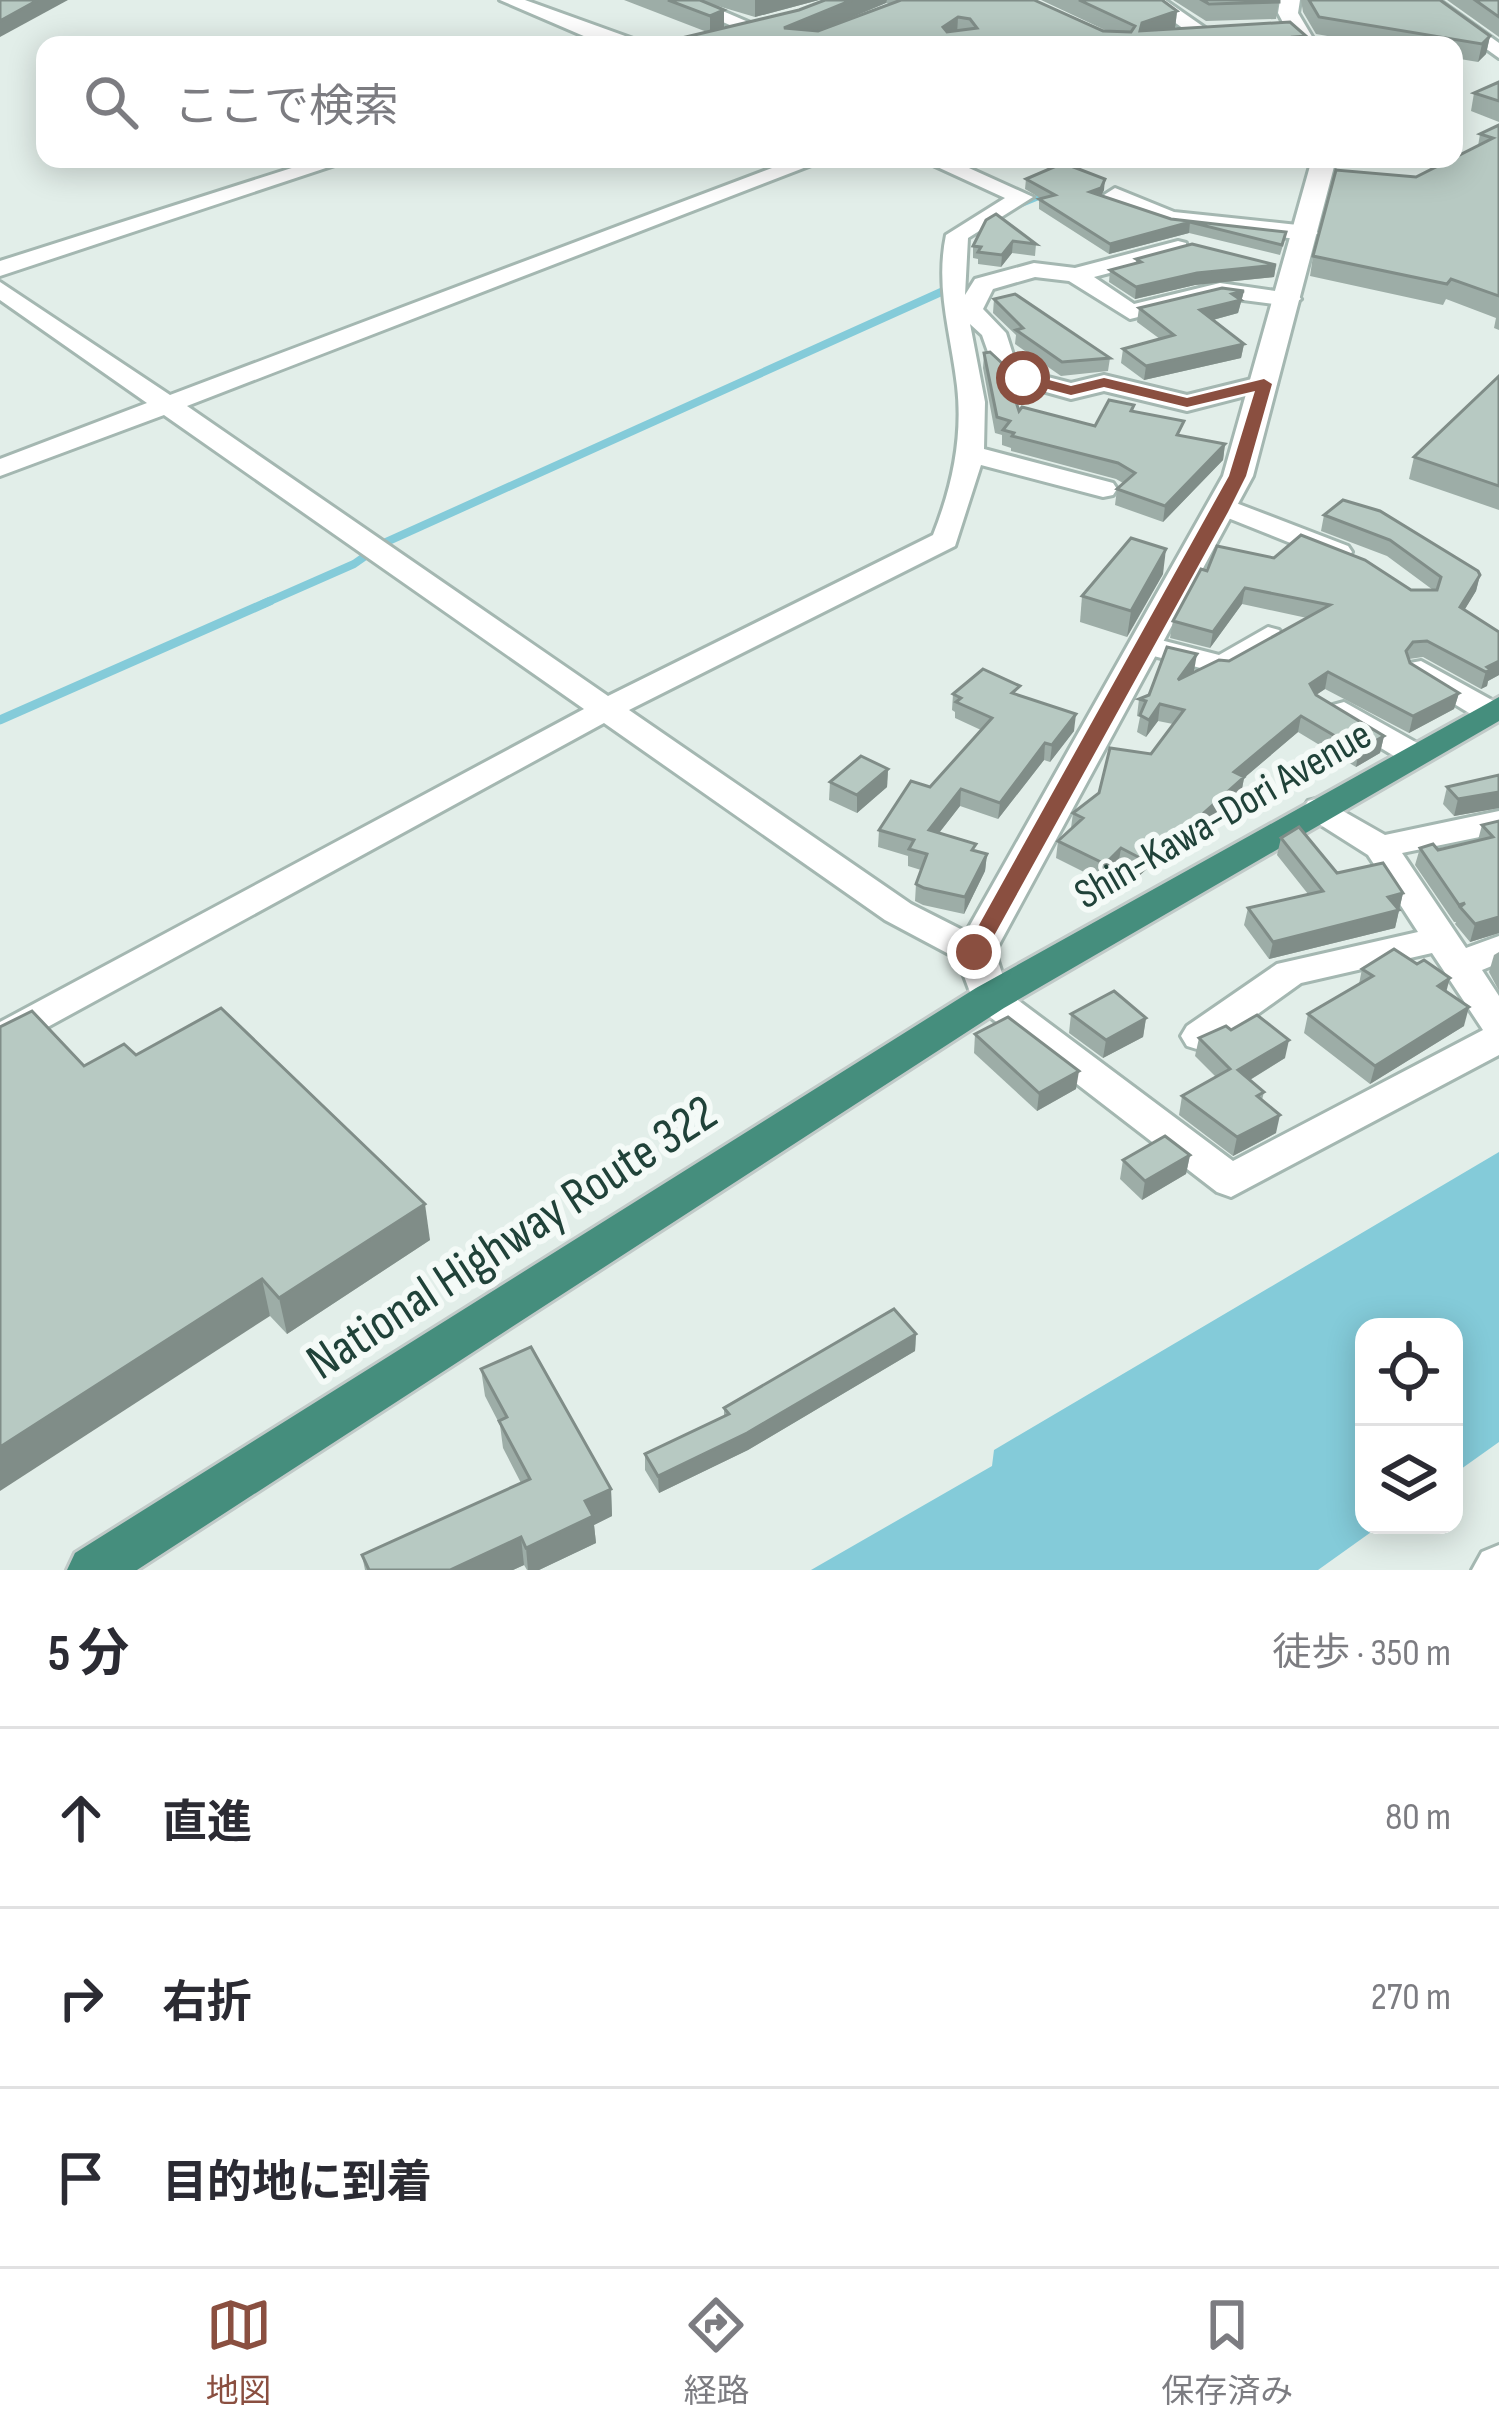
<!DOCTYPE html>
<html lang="ja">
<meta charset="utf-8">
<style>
body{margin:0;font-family:"Sofia Sans Condensed","Noto Sans JP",sans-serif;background:#f2f2f3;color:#2b2b33}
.controls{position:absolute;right:36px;bottom:36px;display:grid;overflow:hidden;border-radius:24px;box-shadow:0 6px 30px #0003}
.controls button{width:108px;height:108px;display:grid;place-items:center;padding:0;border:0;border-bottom:3px solid #e1e1e2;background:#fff;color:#2b2b33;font:60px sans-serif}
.stop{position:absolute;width:36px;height:36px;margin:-27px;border:9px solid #8a4f40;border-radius:50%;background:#fff}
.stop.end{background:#8a4f40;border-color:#fff;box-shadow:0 3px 12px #0008}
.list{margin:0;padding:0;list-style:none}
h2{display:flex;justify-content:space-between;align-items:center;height:156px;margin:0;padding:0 48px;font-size:51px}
h2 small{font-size:39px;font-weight:400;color:#7c7c81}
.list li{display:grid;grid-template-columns:78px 1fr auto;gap:36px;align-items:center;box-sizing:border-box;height:180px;padding:0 48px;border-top:3px solid #e1e1e2}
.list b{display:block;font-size:45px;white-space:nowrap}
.list em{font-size:39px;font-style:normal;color:#7c7c81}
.icon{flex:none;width:66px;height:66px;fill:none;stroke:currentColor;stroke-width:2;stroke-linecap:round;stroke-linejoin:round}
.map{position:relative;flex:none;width:1499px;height:1570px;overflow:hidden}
.search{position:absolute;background:#fff;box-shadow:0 6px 30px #0003;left:36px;right:36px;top:36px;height:132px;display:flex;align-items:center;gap:30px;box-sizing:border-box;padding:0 42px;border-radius:24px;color:#7c7c81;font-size:45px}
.sheet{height:696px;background:#fff}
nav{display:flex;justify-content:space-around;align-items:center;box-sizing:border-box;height:168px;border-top:3px solid #e1e1e2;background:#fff;font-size:33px;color:#7c7c81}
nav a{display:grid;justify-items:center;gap:6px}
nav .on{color:#8a4f40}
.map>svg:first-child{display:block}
.water{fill:#84cbd9}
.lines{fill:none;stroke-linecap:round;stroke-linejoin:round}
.stream-far2{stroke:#84cbd9;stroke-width:6}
.stream-far1{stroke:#84cbd9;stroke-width:8}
.stream{stroke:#84cbd9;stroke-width:9}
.minor-casing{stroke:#a4b7b1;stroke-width:6}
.tertiary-casing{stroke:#a4b7b1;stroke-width:6}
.trunk-casing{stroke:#c1cac8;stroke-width:6}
.minor{fill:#fff;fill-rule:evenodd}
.tertiary{fill:#fff;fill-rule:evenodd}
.trunk{fill:#458e7d;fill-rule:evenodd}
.wall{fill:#9dada7;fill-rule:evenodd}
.shaded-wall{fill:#808d88}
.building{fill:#b7c9c2;stroke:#808d88;stroke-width:3;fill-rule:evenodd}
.route{fill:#8a4f40}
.labels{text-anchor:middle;stroke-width:12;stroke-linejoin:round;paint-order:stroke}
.street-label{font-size:42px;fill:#204239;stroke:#f4faf7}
.near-street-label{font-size:51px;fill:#204239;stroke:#f4faf7}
</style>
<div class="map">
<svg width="1499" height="1570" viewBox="0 0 1499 1570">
<rect width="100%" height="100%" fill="#e2eee9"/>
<polygon class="water" points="1499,1152 1499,1442 1454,1474 1454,1327 1364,1327 1364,1525 1381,1525 1318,1570 811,1570 992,1466 994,1450"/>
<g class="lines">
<g class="stream-far2">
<polyline points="1063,170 1052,166 1075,159"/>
<polyline points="1012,208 1046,194"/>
</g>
<polyline class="stream-far1" points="263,604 354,564 384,543 950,288"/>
<polyline class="stream" points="0,720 270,601"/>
<defs>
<g id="minor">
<polygon points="500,0 525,0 650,45 593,40"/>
<polygon points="671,0 697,0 767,30 751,34"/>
<polygon points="1143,0 1165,0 1211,32 1194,36"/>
<polygon points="1418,0 1439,0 1499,43 1499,58"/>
<polygon points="320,159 353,159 0,276 0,261"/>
<path d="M796,159H827L187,406L608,696L933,535C952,487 963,438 957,386C951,334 935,288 946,235L1005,198L920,159H949L1033,197L968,238L965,295L975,279L1034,263L1075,268L1178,241L1186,243V253L1094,277L1134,304L1220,283L1297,294L1301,299L1289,306L1220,297L1130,319L1069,281L1035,277L993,289L983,309L1006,333L1014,358L1032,373L1071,383L1104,375L1187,395L1264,376L1277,384L1273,389L1187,411L1104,391L1071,399L1014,383L993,366L982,335L970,324L985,402L984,449L1113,483L1117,489L1113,495L1103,497L981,465L955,546L629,710L911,904L988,943L993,952L988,961L975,964L962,961L885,920L604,723L0,1053V1022L584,709L164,415L0,476V459L147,403L0,300V282L170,395Z"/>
<polygon points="1115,188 1174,212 1307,226 1318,233 1307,240 1170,225 1107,200 1104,195"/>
<polygon points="1223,498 1348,546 1352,552 1348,558 1328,558 1213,512 1209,506"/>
<polygon points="1268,627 1279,630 1283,636 1279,642 1224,674 1134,651 1130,645 1145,636 1219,655"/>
<polygon points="1421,661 1499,704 1499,719 1479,719 1410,677 1406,670 1410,663"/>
<polygon points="1344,702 1426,748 1431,755 1426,762 1404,762 1333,719 1328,712 1333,705"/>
<polygon points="1320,798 1385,835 1499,811 1499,833 1402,853 1466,948 1499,936 1499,963 1482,970 1499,996 1499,1055 1231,1197 1217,1192 977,1007 972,998 977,989 990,985 1003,989 1233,1161 1483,1030 1432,953 1301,983 1213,1046 1200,1050 1187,1046 1181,1036 1187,1026 1277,964 1418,932 1368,855 1308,817 1303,809 1308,801"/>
<polygon points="1499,1545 1499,1570 1472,1570 1482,1552"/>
</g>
<g id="tertiary">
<polygon points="1280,0 1300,0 1298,13 1317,45 1295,45 1278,13"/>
<polygon points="1312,159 1336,159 1253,476 995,952 1010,998 1004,1008 990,1012 976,1008 955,952 1223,476"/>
</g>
<polygon id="trunk" points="1499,697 1499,721 1004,1008 137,1570 67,1570 75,1553 976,988"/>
</defs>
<use href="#minor" class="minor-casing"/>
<use href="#tertiary" class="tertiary-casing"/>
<use href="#trunk" class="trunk-casing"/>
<use href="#minor" class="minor"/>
<use href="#tertiary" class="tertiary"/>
<use href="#trunk" class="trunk"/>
</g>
<g class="wall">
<path d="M624,0H819L755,17L701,1L724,10V28L852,0H1034L1107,31L1041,0H1162L1177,11L1175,29L1306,36L1304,45H686V37L707,32ZM886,3L890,4L819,31Z"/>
<polygon points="1173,0 1279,0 1276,19 1206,21"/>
<polygon points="1301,0 1440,0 1490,36 1486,54 1478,62 1454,58 1454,45 1379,45 1316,34 1303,12"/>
<polygon points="1447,0 1499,0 1499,37"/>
<polygon points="1499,82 1499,122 1471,111 1474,93"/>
<polygon points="1499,125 1499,330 1494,328 1496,318 1446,299 1443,305 1310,276 1313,256 1416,177 1478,146 1480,134"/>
<polygon points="1026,179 1104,190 1101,196 1171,219 1284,242 1280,255 1189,233 1109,254 1039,209 1039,199 1042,199 1025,189"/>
<polygon points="986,220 1036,244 1035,256 1012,253 1001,267 978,264 978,259 973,258 973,246"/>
<polygon points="1136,259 1276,265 1274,277 1195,285 1135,299 1109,282 1110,270 1136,263"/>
<polygon points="1244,291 1238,313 1213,320 1244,344 1241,358 1144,380 1121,363 1123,349 1160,339 1137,322 1139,308"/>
<polygon points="994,299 1110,358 1108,371 1061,376 1015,344 1016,335 993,313"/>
<polygon points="984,353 1019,411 1095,426 1134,405 1133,411 1182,436 1225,444 1223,460 1163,522 1115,505 1117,489 1123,483 1116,479 1011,451 1011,448 1002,445 1002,435 995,433 983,368"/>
<polygon points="1499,376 1499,510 1409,479 1414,457"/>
<polygon points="1324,515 1480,575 1476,591 1464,610 1499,632 1499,675 1488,681 1487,686 1481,689 1423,657 1409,659 1410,663 1459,693 1454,709 1409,733 1325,689 1316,695 1384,736 1380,753 1356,767 1298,732 1244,778 1241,794 1158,870 1150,866 1139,876 1118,866 1102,881 1056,858 1058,841 1071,828 1073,813 1151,754 1173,724 1158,721 1146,737 1137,732 1140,717 1137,716 1139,699 1194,671 1193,673 1229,661 1307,618 1242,604 1210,648 1170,638 1173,621 1207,571 1411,590 1433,590 1387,556 1321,531"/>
<polygon points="1163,574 1127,637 1080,622 1082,596"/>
<polygon points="953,694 1019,696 1074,731 1050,762 1044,760 998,819 960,806 939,833 975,851 987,854 985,871 964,914 923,905 915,901 916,884 921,870 908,866 908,856 878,847 879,830 930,787 981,730 955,718 955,712 952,710"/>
<polygon points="888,769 887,787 857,813 829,800 830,782"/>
<polygon points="1499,775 1499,808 1454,816 1443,804 1447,787"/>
<polygon points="1499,821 1499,933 1470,942 1455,924 1456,922 1454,922 1415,865 1420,848 1438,850 1478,840 1482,825"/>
<polygon points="1281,838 1337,873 1403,893 1395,928 1269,959 1244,925 1248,908 1308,894 1277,855"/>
<polygon points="1499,952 1499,991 1489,972 1494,955"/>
<polygon points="1362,969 1464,1026 1370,1084 1304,1033 1308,1014 1359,984"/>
<polygon points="1071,1014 1146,1018 1143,1037 1103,1058 1069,1033"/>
<polygon points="1231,1030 1285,1058 1250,1080 1264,1092 1262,1100 1276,1133 1233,1156 1179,1115 1182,1096 1216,1077 1195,1056 1199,1038"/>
<polygon points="975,1034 1076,1089 1037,1111 974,1053"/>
<polygon points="136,1055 430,1240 287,1334 270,1316"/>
<polygon points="1190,1155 1186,1174 1142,1200 1120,1179 1123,1160"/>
<polygon points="916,1334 915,1351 748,1450 659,1493 645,1470 645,1454 724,1416 724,1408"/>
<polygon points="481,1369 611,1489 612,1516 594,1525 596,1543 539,1570 527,1570 524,1565 513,1570 365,1570 362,1555 521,1483 503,1448 500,1425 485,1396"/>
</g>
<g class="shaded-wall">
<polygon points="38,0 68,0 0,37 0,21"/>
<polygon points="755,0 819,0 755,17"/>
<polygon points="852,0 887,0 886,3 786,45 784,28"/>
<polygon points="724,10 724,28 710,34 710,16"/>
<polygon points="1177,11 1175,29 1140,41 1142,23"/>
<polygon points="958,17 957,35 942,44 943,27"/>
<polygon points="1490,36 1486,54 1478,62 1482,44"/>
<polygon points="1105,179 1104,190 1100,198 1090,192"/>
<polygon points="1190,222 1189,233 1109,254 1110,244"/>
<polygon points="1013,241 1012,253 1001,267 1002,255"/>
<polygon points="1276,265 1274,277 1195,285 1135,299 1136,287 1197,273"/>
<polygon points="1244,291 1238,313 1198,324 1200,310 1232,294"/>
<polygon points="1244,344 1241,358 1144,380 1146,366"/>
<polygon points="1225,444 1223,460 1163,522 1165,506"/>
<polygon points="1166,549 1163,574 1127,637 1131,611"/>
<polygon points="1480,575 1476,591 1456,624 1460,607"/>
<polygon points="1245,588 1242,604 1210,648 1213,632"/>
<polygon points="1197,654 1194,671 1175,697 1178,680"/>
<polygon points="1499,661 1499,675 1488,681 1487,686 1481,689 1487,667"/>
<polygon points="1328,672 1325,689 1307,701 1310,684"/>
<polygon points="1459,693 1454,709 1409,733 1413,716"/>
<polygon points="1160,704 1158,721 1146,737 1149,720"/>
<polygon points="1076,714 1074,731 1050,762 1052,745"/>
<polygon points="1301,716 1298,732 1244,778 1241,794 1158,870 1160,852 1234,772"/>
<polygon points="1384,736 1380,753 1356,767 1359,750"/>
<polygon points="1045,743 1044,760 998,819 1000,803"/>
<polygon points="888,769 887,787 857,813 857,795"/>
<polygon points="961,789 960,806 928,847 929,830"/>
<polygon points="1499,792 1499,808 1454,816 1458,799"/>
<polygon points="1121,848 1118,866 1102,881 1105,864"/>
<polygon points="1152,848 1150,866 1139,876 1142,859"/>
<polygon points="987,854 985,871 964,914 965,897"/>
<polygon points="1403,893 1395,928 1269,959 1273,942"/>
<polygon points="1499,917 1499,933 1470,942 1475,924"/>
<polygon points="1450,978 1445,996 1438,986"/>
<polygon points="1469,1007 1464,1026 1370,1084 1375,1066"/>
<polygon points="1146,1018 1143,1037 1103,1058 1106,1040"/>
<polygon points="1289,1040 1285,1058 1235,1089 1238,1070"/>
<polygon points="1079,1071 1076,1089 1037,1111 1039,1093"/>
<polygon points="1280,1115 1276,1133 1233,1156 1237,1137"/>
<polygon points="1190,1155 1186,1174 1142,1200 1145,1181"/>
<polygon points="425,1204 430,1240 287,1334 279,1298"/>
<polygon points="262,1279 270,1316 0,1491 0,1447"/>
<polygon points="916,1334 915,1351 748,1450 659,1493 658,1476"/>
<polygon points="611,1489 612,1516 594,1525 596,1543 539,1570 528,1570 526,1548 585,1501"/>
<polygon points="521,1537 524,1565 513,1570 450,1570"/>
</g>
<g class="building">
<polygon points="0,0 38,0 0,21"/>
<polygon points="668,0 700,0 724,10 710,16"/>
<path d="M825,0H852L784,28L818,31L901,0H1034L1103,31L1131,32L1135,26L1079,0H1162L1177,11L1142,23L1140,31L1290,22L1306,36L1293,37L1297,45H705L686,37L799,10ZM958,17L970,19L977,28L947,32L943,27Z"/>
<polygon points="1202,0 1279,0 1279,2 1209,4"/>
<polygon points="1309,0 1440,0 1490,36 1482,44 1319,17"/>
<polygon points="1475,0 1499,0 1499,17"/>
<polygon points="1499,82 1499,101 1474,93"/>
<polygon points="1499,125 1499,296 1451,279 1447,284 1313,256 1336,170 1416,177 1493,138 1480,134"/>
<polygon points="1063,163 1105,179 1101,188 1090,192 1171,219 1286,232 1282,245 1190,222 1110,244 1039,199 1055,195 1026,179"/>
<polygon points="996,214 1036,244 1013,241 1002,255 978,252 981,247 973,246 986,220"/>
<polygon points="1192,244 1276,265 1197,273 1136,287 1110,270 1141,262 1136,259"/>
<polygon points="1222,288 1244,291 1232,294 1241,300 1200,310 1244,344 1146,366 1123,349 1174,335 1139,308"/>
<polygon points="1015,294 1110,358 1062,362 1016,330 1023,328 994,299"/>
<polygon points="990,352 1004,365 1019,411 1022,407 1095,426 1109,400 1134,405 1131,411 1184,421 1177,435 1225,444 1165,506 1117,489 1135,473 1118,463 1012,436 1014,433 1003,430 1010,421 997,417 984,353"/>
<polygon points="1499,376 1499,486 1414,457"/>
<polygon points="1343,500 1380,511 1478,571 1480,575 1460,607 1499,632 1499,661 1487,667 1491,670 1486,672 1427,641 1413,642 1406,651 1410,663 1459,693 1413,716 1328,672 1310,684 1316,695 1384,736 1359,750 1301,716 1234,772 1244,777 1160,852 1152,848 1142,859 1121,848 1105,864 1058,841 1083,818 1073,813 1099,793 1110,748 1151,754 1184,710 1160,704 1149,720 1140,715 1146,701 1139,699 1149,695 1167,647 1197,654 1178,680 1219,660 1229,661 1330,605 1245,588 1213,632 1173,621 1201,569 1207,571 1217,546 1274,558 1301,535 1365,560 1411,590 1437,590 1441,577 1390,540 1324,515"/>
<polygon points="1131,538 1166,549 1131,611 1082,596"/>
<polygon points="983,669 1020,686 1012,693 1076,714 1052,745 1045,743 1000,803 961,789 929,830 976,844 972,850 987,854 965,897 924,888 916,884 927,854 909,849 914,840 879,830 911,781 930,787 992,718 956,702 961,698 953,694"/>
<polygon points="861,756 888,769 857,795 830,782"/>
<polygon points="1499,775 1499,792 1458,799 1447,787"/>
<polygon points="1499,821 1499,917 1475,924 1460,907 1465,903 1459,905 1420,848 1433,844 1438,850 1493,837 1482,825"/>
<polygon points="1299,827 1337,873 1383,863 1403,893 1388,897 1399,910 1273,942 1248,908 1323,891 1281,838"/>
<polygon points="1394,949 1417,964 1424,960 1450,978 1438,986 1469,1007 1375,1066 1308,1014 1373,976 1362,969"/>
<polygon points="1114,991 1146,1018 1106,1040 1071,1014"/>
<polygon points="221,1008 425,1204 279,1298 262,1279 0,1447 0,1027 32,1011 84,1066 124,1044 136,1055"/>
<polygon points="1257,1015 1289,1040 1238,1070 1264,1092 1257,1096 1280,1115 1237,1137 1182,1096 1230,1069 1199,1038 1226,1026 1231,1030"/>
<polygon points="1008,1017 1079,1071 1039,1093 975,1034"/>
<polygon points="1165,1136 1190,1155 1145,1181 1123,1160"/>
<polygon points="894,1309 916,1334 747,1433 658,1476 645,1454 729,1414 724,1408"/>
<polygon points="531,1347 611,1489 585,1501 593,1516 526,1548 521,1537 450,1570 369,1570 362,1555 530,1479 499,1421 507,1417 481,1369"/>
</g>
<polygon class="route" points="1023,373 1071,386 1104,378 1187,398 1264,379 1272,384 1246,476 1228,512 985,952 974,959 964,952 1229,476 1255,391 1187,407 1104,387 1071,395 1018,381 1016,378"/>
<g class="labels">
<g class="street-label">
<text transform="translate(1222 813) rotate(-30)" y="15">Shin-Kawa-Dori Avenue</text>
</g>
<g class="near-street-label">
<text transform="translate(511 1236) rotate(-33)" y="18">National Highway Route 322</text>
</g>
</g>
</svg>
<div class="controls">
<button><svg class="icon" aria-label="locate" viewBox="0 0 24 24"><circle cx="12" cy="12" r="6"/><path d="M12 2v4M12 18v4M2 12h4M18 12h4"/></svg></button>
<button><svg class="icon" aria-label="layers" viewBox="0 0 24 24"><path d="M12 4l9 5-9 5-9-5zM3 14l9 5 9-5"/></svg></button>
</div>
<div class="stop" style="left:1023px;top:378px"></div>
<div class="stop end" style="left:974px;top:952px"></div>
<div class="search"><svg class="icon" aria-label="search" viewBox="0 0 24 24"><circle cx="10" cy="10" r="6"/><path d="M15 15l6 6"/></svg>ここで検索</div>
</div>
<section class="sheet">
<h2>5 分<small>徒歩 · 350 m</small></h2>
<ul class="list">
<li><svg class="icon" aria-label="ahead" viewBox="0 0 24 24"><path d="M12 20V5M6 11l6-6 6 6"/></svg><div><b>直進</b></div><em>80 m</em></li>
<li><svg class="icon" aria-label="right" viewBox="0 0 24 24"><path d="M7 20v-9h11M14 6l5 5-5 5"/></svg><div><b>右折</b></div><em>270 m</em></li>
<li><svg class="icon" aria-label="arrive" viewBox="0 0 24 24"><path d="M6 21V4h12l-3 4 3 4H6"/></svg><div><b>目的地に到着</b></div></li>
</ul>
</section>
<nav>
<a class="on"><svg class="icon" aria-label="map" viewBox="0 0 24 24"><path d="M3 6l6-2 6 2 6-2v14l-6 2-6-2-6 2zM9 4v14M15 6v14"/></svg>地図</a>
<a><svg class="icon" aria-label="directions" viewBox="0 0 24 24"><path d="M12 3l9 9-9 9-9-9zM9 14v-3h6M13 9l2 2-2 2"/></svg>経路</a>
<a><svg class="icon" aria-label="saved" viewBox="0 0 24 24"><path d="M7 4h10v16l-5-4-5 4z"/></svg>保存済み</a>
</nav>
